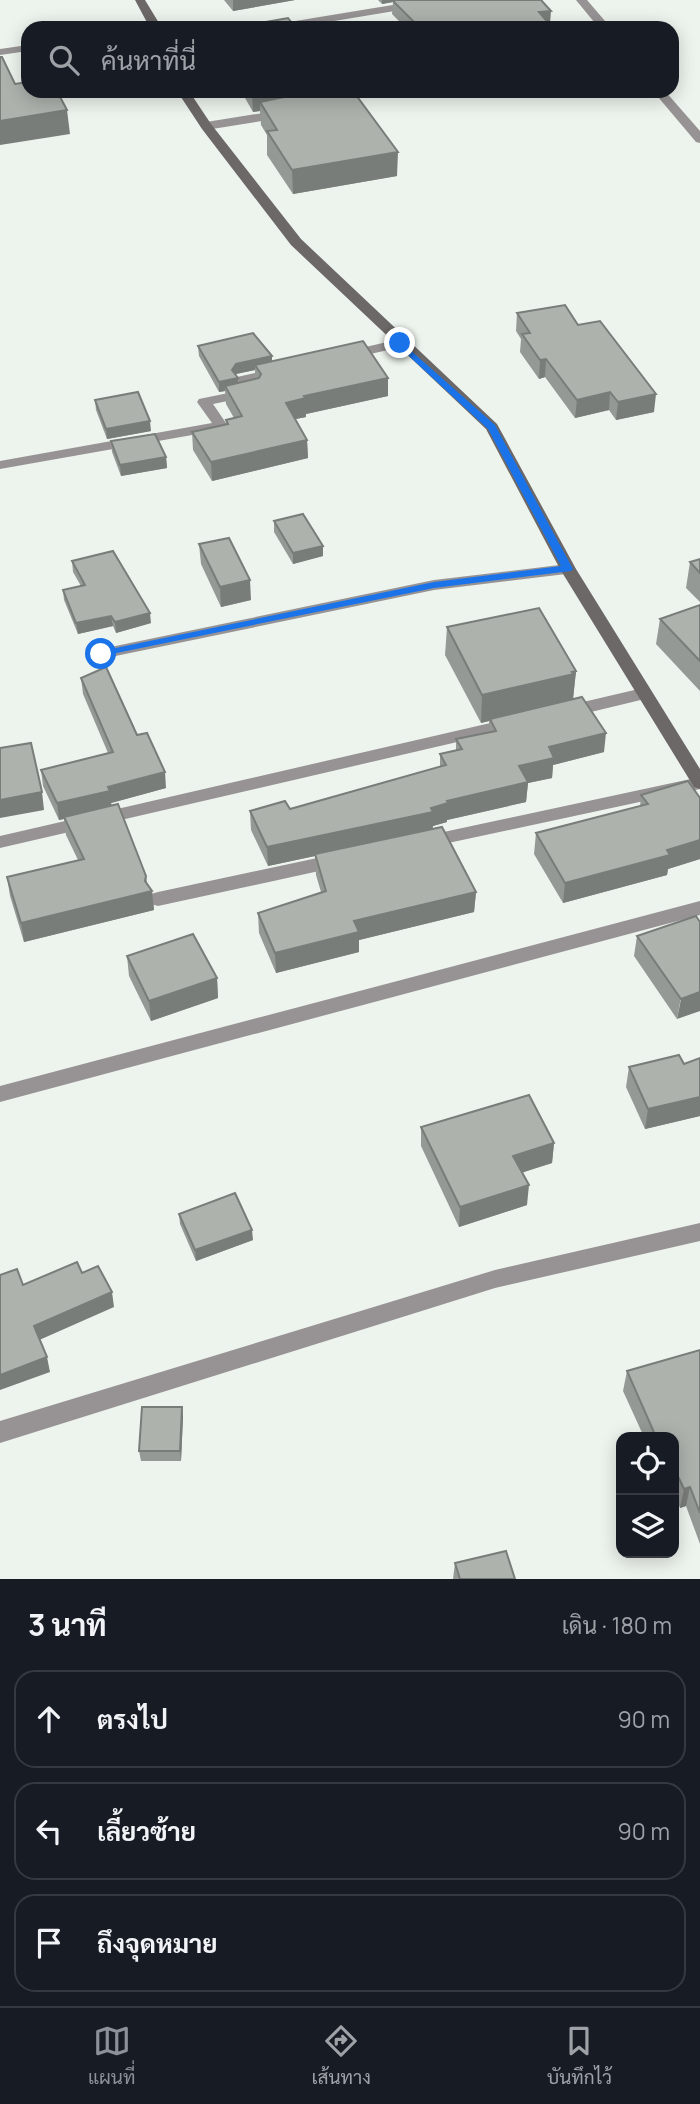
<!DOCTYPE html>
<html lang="th">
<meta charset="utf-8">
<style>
body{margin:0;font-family:Manrope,Sarabun,sans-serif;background:#20242c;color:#f1f3f6}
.controls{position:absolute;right:21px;bottom:21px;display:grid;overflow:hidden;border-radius:14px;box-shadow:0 4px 18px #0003}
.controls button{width:63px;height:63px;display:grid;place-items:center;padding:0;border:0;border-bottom:2px solid #363941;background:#171b24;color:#f1f3f6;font:35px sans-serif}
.stop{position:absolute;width:21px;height:21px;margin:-16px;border:5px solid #1a73e8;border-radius:50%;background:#fff}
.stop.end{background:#1a73e8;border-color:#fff;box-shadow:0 2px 7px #0008}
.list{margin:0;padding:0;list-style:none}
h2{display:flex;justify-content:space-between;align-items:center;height:91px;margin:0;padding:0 28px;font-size:30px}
h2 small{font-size:23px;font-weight:400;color:#9ea1a6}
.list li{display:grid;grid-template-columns:46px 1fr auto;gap:21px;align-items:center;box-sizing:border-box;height:98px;margin:0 14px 14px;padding:0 14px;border:2px solid #363941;border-radius:21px}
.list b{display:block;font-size:26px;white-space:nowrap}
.list em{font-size:23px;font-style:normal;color:#9ea1a6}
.icon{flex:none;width:38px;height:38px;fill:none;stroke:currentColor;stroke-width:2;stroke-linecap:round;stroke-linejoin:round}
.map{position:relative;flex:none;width:700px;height:1579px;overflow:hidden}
.search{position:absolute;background:#171b24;box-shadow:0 4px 18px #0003;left:21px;right:21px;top:21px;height:77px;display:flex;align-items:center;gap:18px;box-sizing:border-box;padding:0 24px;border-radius:21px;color:#9ea1a6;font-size:26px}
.sheet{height:427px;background:#171b24}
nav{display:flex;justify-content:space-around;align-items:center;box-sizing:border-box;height:98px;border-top:2px solid #363941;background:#171b24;font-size:19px;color:#9ea1a6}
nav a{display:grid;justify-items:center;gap:4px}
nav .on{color:#8c9099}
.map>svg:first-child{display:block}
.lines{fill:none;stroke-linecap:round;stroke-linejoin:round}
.lane{fill:#979394;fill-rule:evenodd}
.street{fill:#979394;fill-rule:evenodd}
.secondary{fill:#6d6868;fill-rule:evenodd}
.wall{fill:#959995;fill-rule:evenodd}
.shaded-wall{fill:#797d79}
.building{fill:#adb2ad;stroke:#797d79;stroke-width:2}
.route{fill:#1a73e8}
</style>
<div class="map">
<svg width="700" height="1579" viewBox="0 0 700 1579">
<rect width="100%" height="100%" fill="#edf3ed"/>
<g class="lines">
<polygon class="lane" points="28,45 28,51 0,55 0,49"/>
<g class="street">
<polygon points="423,0 448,0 443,3 292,28 265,28 271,25"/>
<polygon points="576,0 587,0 611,28 599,28"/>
<polygon points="653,91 665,91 700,131 700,143 696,142"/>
<polygon points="282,110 286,111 286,117 206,130 200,126 206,122"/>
<polygon points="400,339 405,340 405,346 349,359 342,355 344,352"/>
<polygon points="277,368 282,369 282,375 251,382 259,392 257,395 213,404 228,426 226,429 0,469 0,461 212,423 197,402 199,399 243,390 235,380 237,377"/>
<polygon points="568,564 576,569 574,573 434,590 101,659 93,654 101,649 434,580"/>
<polygon points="643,688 649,690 651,694 649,698 566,718 558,712 566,706"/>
<polygon points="512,718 520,724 518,728 0,848 0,836"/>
<polygon points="700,777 700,789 425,848 419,847 416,842 419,837 425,836"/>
<polygon points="336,854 342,856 345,861 342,866 158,906 151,904 149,899 151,894 158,892"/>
<polygon points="700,901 700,915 0,1102 0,1086"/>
<polygon points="700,1223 700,1241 495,1288 0,1443 0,1421 495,1270"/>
</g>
<g class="secondary">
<polygon points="135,0 145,0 162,28 150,28"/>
<polygon points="177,91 189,91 211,124 301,239 497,424 576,569 700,769 700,789 694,787 560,569 486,429 291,245 202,129"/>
</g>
</g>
<g class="wall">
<polygon points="224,0 295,0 233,11"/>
<polygon points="378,0 541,0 550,24 553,28 406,28 392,14 393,2 382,4"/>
<polygon points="241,91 353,91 397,176 293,194 267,155 267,135 261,125 260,111 253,112"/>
<polygon points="517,313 578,325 654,412 616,420 609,410 575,418 545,377 539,379 520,352 521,339 516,331"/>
<path d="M198,346L272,356V362L388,396L306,414V417L295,419L307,440L308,458L212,481L193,450L192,432L226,424V420L234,418L226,404L225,391L219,392L199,356ZM255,370V379L238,383L236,374Z"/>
<polygon points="95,400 151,431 107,439 96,410"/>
<polygon points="111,441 166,457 167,468 121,476 112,452"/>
<polygon points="274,521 323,556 293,564 274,532"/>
<polygon points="199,544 251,600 221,607 201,564"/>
<polygon points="700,559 700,602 686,588 690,562"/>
<polygon points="72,561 151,623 116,633 113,626 78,634 64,600 63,590 81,586 73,572"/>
<polygon points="700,605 700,691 656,644 660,619"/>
<polygon points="447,627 576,671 573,699 604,752 553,765 552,778 528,783 526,802 447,820 447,822 433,826 432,829 476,892 474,912 359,940 359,952 276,973 259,933 258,913 321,892 316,875 315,856 268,866 251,830 250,811 290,809 440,767 440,754 456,751 456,739 489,732 489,721 481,723 445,655"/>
<polygon points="81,678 137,735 166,788 111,803 147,884 152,891 154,910 24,942 10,896 7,877 78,860 66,835 64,819 59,820 43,786 41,770 108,753 83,694"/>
<polygon points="641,795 700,798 700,859 668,869 667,875 563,903 534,854 536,833 640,807"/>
<polygon points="696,916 677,1019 634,956 637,936"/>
<polygon points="127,956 217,978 218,998 151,1021 129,976"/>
<polygon points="700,1058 700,1116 645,1129 626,1087 629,1067 684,1064"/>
<polygon points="421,1127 554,1143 552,1163 522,1172 527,1205 459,1227 421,1146"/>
<polygon points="179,1214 253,1240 196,1261 180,1224"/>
<polygon points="700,1350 700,1544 686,1506 680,1508 674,1494 674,1437 644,1437 623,1391 627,1371"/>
<polygon points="182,1407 183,1417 181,1461 141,1461 139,1451"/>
<polygon points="455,1563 515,1579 453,1579"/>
</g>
<g class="shaded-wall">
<polygon points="233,0 295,0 233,11"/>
<polygon points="382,0 407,0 393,1 393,2 382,4"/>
<polygon points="551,11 550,24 539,12"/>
<polygon points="273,91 336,91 260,102 260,111 253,112 252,94"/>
<polygon points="67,110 70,134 0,145 0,121"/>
<polygon points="398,152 397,176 293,194 292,170"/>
<polygon points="272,356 272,366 255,365 255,370 236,374 233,379 238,378 238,388 225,386 225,391 219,392 219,382 232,370 236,364"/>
<polygon points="546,359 545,377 539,379 540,360"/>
<polygon points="388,378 388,396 306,414 306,417 286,421 286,403 304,396"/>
<polygon points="610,392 609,410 575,418 577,400"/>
<polygon points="656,394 654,412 616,420 618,402"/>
<polygon points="150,421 151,431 107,439 106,429"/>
<polygon points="307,440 308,458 212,481 211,462"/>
<polygon points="166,457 167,468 121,476 120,465"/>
<polygon points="323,546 323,556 293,564 293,553"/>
<polygon points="250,580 251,600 221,607 220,587"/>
<polygon points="150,613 151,623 116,633 115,622"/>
<polygon points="111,616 113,626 78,634 76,623"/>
<polygon points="576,671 573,699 490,719 489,721 481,723 482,695"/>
<polygon points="606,733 604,752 553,765 552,778 528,783 526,802 447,820 447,822 433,826 432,831 268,866 267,847 431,808 519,766 549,747"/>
<polygon points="165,772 166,788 111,803 112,808 59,820 57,803 108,787"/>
<polygon points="42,792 44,810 0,818 0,800"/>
<polygon points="700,840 700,859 668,869 667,875 563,903 565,883"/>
<polygon points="146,876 148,892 152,891 154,910 24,942 21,923 145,881"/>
<polygon points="476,892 474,912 359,940 359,952 276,973 275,953 354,921"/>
<polygon points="217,978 218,998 151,1021 149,1001"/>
<polygon points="700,992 700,1011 677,1019 681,999"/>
<polygon points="700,1097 700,1116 645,1129 648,1109"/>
<polygon points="554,1143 552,1163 512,1176 513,1156"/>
<polygon points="529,1185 527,1205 459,1227 460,1207"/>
<polygon points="252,1230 253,1240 196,1261 195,1250"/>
<polygon points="112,1292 114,1307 37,1341 34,1326"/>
<polygon points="47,1357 50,1372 0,1390 0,1375"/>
<polygon points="182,1407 183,1417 181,1461 180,1451"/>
<polygon points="690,1487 686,1506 680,1508 684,1489"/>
</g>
<g class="building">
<polygon points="396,0 541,0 551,11 539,12 553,28 420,28 393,1"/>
<polygon points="288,18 296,28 231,28"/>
<polygon points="0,57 2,57 15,84 28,82 28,91 57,91 67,110 0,121"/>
<polygon points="251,91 273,91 252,94"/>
<polygon points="313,91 353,91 398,152 292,170 267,131 277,130 260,102"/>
<polygon points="565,305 578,325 600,321 656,394 618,402 610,392 577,400 546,359 540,360 522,334 530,333 517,313"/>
<polygon points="253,333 272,356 236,364 232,370 238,378 219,382 198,346"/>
<polygon points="363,341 388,378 304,396 306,398 286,403 307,440 211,462 192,432 228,424 226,420 242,416 225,386 259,378 261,374 255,365"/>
<polygon points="138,392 150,421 106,429 95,400"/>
<polygon points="155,434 166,457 120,465 111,441"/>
<polygon points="303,514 323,546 293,553 274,521"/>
<polygon points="229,538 250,580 220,587 199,544"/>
<polygon points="113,551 150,613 115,622 111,616 76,623 63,590 85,585 72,561"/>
<polygon points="700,559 700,573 690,562"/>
<polygon points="700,605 700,661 660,619"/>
<polygon points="539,608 576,671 572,672 574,674 482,695 447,627"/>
<polygon points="106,667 137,735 147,733 165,772 108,787 110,791 57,803 41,770 113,752 81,678"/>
<polygon points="582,697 606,733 549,747 554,758 519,766 528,782 447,801 448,803 431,808 433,812 267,847 250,811 285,801 290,809 446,765 440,754 462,749 456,739 496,731 490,719"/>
<polygon points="31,743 42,792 0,800 0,748"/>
<polygon points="688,781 700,798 700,840 667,850 670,855 565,883 536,833 648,804 641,795"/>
<polygon points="118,804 146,876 145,881 152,891 21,923 7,877 84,859 64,817"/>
<polygon points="442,827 476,892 354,921 359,932 275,953 258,913 326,891 315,854"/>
<polygon points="696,916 700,922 700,992 681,999 637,936"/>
<polygon points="193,934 217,978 149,1001 127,956"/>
<polygon points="679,1055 684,1064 700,1058 700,1097 648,1109 629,1067"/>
<polygon points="529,1095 554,1143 513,1156 529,1185 460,1207 421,1127"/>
<polygon points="235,1193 252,1230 195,1250 179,1214"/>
<polygon points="77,1262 82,1273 98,1266 112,1292 34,1326 47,1357 0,1375 0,1275 17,1269 23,1285"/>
<polygon points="700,1350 700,1513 690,1487 684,1489 676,1472 674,1473 674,1437 656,1437 627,1371"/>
<polygon points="142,1407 182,1407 180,1451 139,1451"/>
<polygon points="506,1551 515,1579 460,1579 455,1563"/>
</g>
<polygon class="route" points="400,341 495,425 573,569 571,571 434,588 97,657 97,652 101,651 434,582 561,566 488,429 397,345 396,343"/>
</svg>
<div class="controls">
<button><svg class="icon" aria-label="locate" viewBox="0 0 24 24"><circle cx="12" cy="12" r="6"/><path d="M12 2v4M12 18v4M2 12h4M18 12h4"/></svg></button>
<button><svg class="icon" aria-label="layers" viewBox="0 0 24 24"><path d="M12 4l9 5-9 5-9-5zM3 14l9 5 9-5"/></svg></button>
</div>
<div class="stop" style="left:101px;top:654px"></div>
<div class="stop end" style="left:400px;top:343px"></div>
<div class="search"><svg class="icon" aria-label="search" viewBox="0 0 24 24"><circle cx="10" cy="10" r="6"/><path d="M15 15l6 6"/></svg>ค้นหาที่นี่</div>
</div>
<section class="sheet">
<h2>3 นาที<small>เดิน · 180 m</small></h2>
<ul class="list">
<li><svg class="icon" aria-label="ahead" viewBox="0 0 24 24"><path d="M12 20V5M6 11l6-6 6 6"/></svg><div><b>ตรงไป</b></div><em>90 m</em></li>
<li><svg class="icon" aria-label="left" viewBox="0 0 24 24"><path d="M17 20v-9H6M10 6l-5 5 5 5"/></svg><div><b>เลี้ยวซ้าย</b></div><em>90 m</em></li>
<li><svg class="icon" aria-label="arrive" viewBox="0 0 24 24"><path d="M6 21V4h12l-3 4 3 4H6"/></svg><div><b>ถึงจุดหมาย</b></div></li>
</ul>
</section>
<nav>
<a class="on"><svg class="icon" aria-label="map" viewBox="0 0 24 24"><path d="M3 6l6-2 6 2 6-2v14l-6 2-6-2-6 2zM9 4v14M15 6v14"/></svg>แผนที่</a>
<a><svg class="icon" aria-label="directions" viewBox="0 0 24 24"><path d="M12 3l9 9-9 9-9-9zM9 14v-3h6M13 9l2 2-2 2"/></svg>เส้นทาง</a>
<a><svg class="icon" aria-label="saved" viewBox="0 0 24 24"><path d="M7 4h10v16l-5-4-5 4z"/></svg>บันทึกไว้</a>
</nav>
